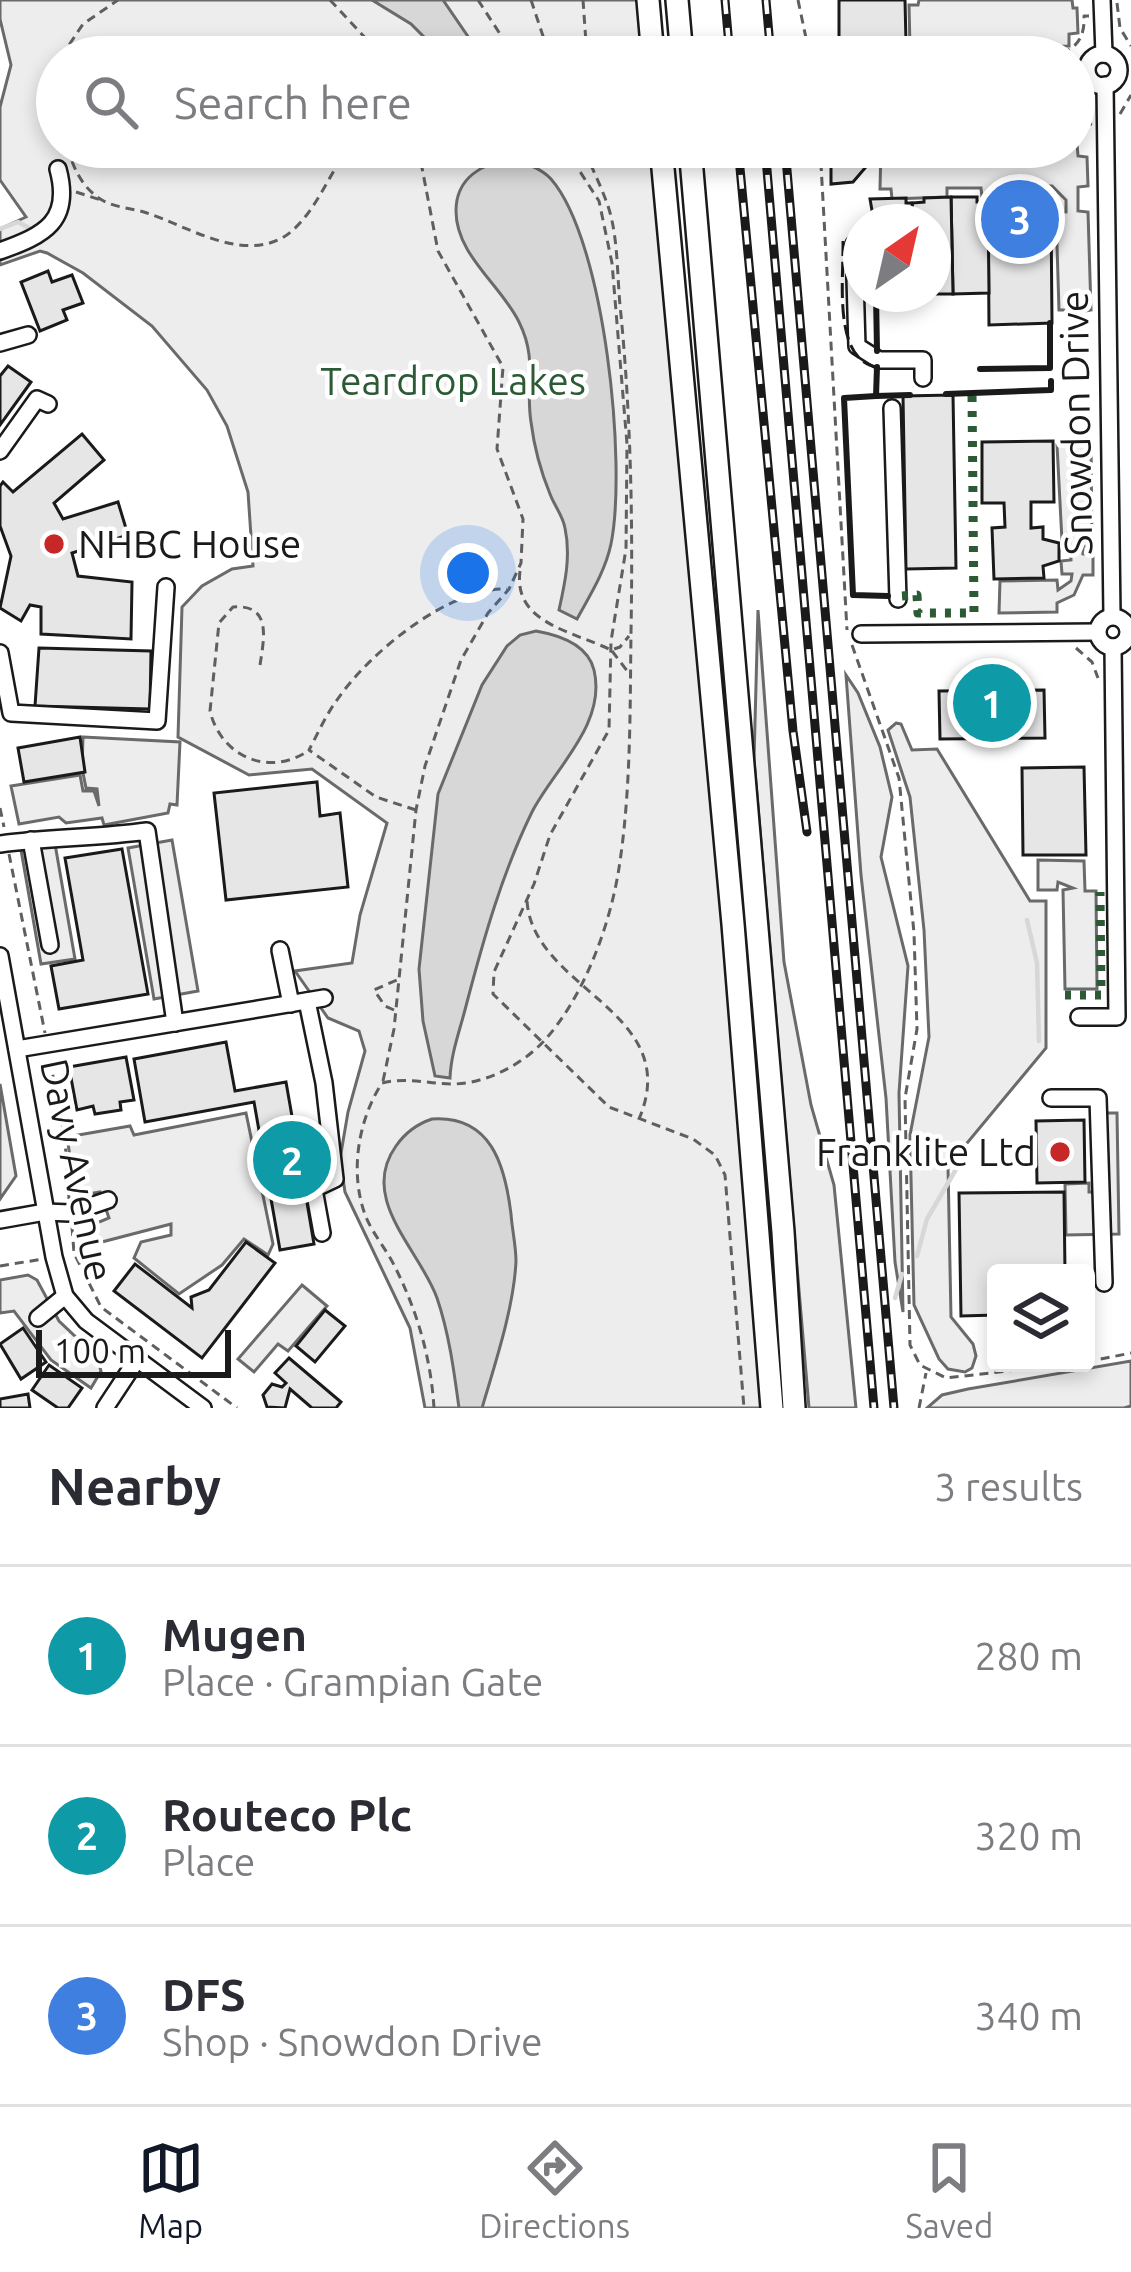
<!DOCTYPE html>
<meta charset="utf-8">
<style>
body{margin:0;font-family:Ubuntu,sans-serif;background:#f2f2f3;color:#2b2b33}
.controls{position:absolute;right:36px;bottom:36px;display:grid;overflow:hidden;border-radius:12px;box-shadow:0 6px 18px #0003}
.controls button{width:108px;height:108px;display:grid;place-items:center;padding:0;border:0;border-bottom:3px solid #e1e1e2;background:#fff;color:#2b2b33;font:60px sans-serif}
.compass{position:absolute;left:843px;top:204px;width:108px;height:108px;border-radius:50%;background:#fff;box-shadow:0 6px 18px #0003;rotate:34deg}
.scale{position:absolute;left:36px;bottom:30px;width:195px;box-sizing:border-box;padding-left:12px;border:6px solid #1a1a1a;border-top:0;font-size:33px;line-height:42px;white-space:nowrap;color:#1a1a1a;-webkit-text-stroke:9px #fff;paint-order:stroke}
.you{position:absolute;left:468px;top:573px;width:42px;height:42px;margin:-30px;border:9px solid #fff;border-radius:50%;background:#1a73e8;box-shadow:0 0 0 18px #1a73e833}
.badge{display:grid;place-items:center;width:78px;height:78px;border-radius:50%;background:#111827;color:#fff;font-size:39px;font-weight:700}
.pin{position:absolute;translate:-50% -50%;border:6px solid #fff;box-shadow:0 3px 12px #0006}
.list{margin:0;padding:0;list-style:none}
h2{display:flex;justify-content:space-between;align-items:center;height:156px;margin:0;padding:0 48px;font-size:51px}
h2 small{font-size:39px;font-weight:400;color:#7c7c81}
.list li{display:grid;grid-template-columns:78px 1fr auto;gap:36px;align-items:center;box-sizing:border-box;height:180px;padding:0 48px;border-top:3px solid #e1e1e2}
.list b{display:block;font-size:45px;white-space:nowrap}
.list p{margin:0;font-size:39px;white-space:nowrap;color:#7c7c81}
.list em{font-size:39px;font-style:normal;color:#7c7c81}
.icon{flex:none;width:66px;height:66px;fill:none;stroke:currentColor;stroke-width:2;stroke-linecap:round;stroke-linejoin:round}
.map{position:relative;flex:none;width:1131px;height:1408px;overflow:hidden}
.search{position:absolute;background:#fff;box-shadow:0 6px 18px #0003;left:36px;right:36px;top:36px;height:132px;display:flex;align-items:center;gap:30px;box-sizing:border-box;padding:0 42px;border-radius:66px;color:#7c7c81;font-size:45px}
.sheet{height:696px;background:#fff}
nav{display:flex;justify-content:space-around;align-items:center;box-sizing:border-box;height:168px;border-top:3px solid #e1e1e2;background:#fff;font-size:33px;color:#7c7c81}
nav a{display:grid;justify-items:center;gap:6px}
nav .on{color:#111827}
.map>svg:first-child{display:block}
.built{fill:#ededed;stroke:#6a6a6a;stroke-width:3}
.water{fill:#d7d7d7;stroke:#6a6a6a;stroke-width:3}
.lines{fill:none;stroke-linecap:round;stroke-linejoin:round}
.stream{stroke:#d7d7d7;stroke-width:4.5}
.building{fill:#e6e6e6;stroke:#1a1a1a;stroke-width:3}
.minor-casing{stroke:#1a1a1a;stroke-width:20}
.highway-casing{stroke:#1a1a1a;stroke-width:26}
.path{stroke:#5f5f5f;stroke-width:3;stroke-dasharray:9 6;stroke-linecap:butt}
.minor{stroke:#fff;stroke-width:15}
.highway{stroke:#fff;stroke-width:21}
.rail-casing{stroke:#1a1a1a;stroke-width:9}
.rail{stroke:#fff;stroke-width:4.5;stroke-dasharray:14;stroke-linecap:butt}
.hedge{stroke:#2b5a34;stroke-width:9;stroke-dasharray:6 9;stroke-linecap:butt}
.fence{stroke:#1a1a1a;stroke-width:3;stroke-dasharray:15 6;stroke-linecap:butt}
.wall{stroke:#1a1a1a;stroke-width:6}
.poi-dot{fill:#c62828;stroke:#fff;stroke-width:4.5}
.labels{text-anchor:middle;stroke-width:9;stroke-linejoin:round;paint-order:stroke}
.park-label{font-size:39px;fill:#2b5a34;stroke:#fff}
.street-label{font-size:39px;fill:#1a1a1a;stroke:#fff}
.poi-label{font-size:39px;fill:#1a1a1a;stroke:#fff;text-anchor:start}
</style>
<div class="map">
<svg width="1131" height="1408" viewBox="0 0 1131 1408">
<rect width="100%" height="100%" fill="#fff"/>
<g class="built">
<polygon points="0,0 648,0 653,57 57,57 57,147 661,147 772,1408 425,1408 410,1328 345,1192 340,1159 348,1112 365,1051 359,1031 328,1018 295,971 352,963 360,915 387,823 312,769 249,775 178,737 182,607 202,586 232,569 253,566 248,492 227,426 207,390 152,326 83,273 47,253 40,251 0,265 0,229 26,217 0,180 0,107 11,65 0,19"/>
<polygon points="919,0 1072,0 1073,8 1077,8 1078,33 1069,34 1069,46 910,48 909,5 918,5"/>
<polygon points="1074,107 1078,156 1087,157 1088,186 1078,187 1078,211 1088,212 1091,310 1068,314 1068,310 1059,310 1056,213 1066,212 1066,200 1052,186 1039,186 1039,197 982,197 981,188 947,188 947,197 892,199 891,189 880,189 881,147 1074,147"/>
<polygon points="1091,444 1092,546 1083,546 1083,554 1093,555 1093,575 1083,575 1074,595 1057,603 1057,612 999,613 1000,581 1057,580 1058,590 1071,581 1072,574 1062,574 1061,561 1071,560 1070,542 1062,541 1057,445"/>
<polygon points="758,610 784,962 811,1105 834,1185 856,1408 809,1408 754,760"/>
<polygon points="846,675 858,693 880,747 892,797 881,857 908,966 899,1093 903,1312 895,1262 886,1098 861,875"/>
<polygon points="896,723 901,724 912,750 937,749 1030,901 1046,901 1046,1048 948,1166 951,1317 973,1344 976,1356 972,1368 965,1372 948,1369 939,1359 914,1305 910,1135 929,1037 924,930 910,797 888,730"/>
<polygon points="83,737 180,742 177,805 170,804 168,813 104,825 102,818 66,823 59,817 19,824 11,786 80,775 83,791 94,791 99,806 97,789 86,788 82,768"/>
<polygon points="172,840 198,991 154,999 128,848"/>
<polygon points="55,844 75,959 41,964 21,850"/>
<polygon points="1038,860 1084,861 1085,891 1096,891 1097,989 1065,989 1063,890 1073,888 1058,882 1057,890 1038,890"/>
<polygon points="0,1084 16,1176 0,1199"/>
<polygon points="246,1113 273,1244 268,1255 244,1239 222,1265 179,1294 134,1258 141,1242 171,1235 171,1224 94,1244 92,1225 109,1218 100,1192 76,1196 67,1137 130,1126 134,1135"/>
<polygon points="1105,1113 1117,1113 1119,1234 1066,1235 1065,1184 1089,1183 1089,1192 1106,1192"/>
<polygon points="28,1275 37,1280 59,1321 97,1357 101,1371 91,1388 51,1360 14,1311 0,1313 0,1280"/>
<polygon points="302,1285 327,1306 288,1351 278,1344 254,1372 238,1359"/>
<polygon points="1131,1361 1131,1406 1124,1408 927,1408 942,1395 968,1389"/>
</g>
<g class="water">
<polygon points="372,0 443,0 482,57 444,57 411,24"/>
<path d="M510,159C525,163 541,168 551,179C605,241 627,465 611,544C605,572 590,595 577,619L559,610C565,583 571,556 565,528C563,516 554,505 550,494C541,472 534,446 531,422C525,385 538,360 519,322C501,285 456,255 456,211C456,178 482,164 510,159Z"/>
<path d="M536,631C559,635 588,645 594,670C607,724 554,769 532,812C502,873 483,941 466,1006C460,1030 451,1053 450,1078L435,1076L423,1021L419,969L438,794L482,685L507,646L520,635Z"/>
<path d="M432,1119C491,1115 505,1165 511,1214C512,1229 516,1246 516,1261C514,1307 495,1364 482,1408H459C454,1371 449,1333 437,1298C420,1250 358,1199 396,1146C405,1133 417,1124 432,1119Z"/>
</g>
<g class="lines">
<g class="stream">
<polyline points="0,229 18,222 29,228"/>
<polyline points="1027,920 1037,963 1039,1041"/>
<polyline points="917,1256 927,1219 962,1159"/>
<polyline points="895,1298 902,1274"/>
</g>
</g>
<g class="building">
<polygon points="839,0 905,0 906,43 839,44"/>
<polygon points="831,147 877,147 877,154 853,182 831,184"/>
<polygon points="1047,193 1058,204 1051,212 1052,323 989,325 988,202 1039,201"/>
<polygon points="951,197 977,197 977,202 988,202 989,293 953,294"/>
<polygon points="951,197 953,294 913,294 933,294 933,222 913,222 912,203 924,202 924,198"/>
<polygon points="906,198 906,203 912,203 913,222 874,222 870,199"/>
<polygon points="48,271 52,282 72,275 83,303 63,310 67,320 40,331 21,282"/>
<polygon points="8,366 31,382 0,425 0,376"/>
<polygon points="953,395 956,568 906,569 903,396"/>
<polygon points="82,434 104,460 54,503 63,519 118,502 128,535 72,553 78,576 132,582 131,639 41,634 41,607 30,605 21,621 0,608 11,556 0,526 0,486 3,482 13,492"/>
<polygon points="1053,441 1054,502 1031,502 1031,528 1043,527 1043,539 1059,543 1059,561 1043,566 1044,578 994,579 992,528 1005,527 1004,503 982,503 982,442"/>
<polygon points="39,648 151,651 150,709 35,706"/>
<polygon points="1044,690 1045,738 940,739 939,691"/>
<polygon points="80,737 85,772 24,782 18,748"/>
<polygon points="1084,767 1086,855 1023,855 1022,768"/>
<polygon points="317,782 320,816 340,813 348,887 226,900 214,793"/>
<polygon points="122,849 148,994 59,1009 51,966 83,960 65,858"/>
<polygon points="226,1042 235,1091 286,1082 297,1145 318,1141 323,1175 303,1179 314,1244 280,1250 254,1102 145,1122 134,1059"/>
<polygon points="126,1057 134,1100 120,1102 121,1110 95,1114 93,1106 77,1110 69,1067"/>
<polygon points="1084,1120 1085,1182 1037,1183 1036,1121"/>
<polygon points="1064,1192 1065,1273 996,1273 996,1315 961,1316 959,1193"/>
<polygon points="246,1242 275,1263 202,1358 114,1291 135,1264 192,1308 191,1297 209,1290"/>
<polygon points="325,1310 345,1326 315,1362 296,1346"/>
<polygon points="23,1328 46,1362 21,1379 0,1344"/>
<polygon points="289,1358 341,1402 336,1408 312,1408 290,1389 285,1408 267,1407 263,1395 272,1384 282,1387 286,1383 275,1373"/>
<polygon points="49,1365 82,1388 68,1408 58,1408 32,1390"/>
<polygon points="28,1394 30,1408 0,1408 0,1399"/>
</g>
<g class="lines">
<defs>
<g id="minor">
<polyline points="1102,0 1104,54"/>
<circle cx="1103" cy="70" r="16"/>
<polyline points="1105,85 1112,616"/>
<polyline points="854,244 857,346 879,360 923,360 923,378"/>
<path d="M0,251C45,235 72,221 58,169"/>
<polyline points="0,343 28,335"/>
<polyline points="892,408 898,599"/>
<polyline points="0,451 37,399 48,404"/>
<circle cx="1113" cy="632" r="15"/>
<polyline points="861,634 1097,632"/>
<polyline points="0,653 11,713 157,721 166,587"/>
<polyline points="31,840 50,945"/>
<path d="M0,844C50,837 97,838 147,831L175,1023"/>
<polyline points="280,950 291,1004"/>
<polyline points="0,956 54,1257 65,1296 86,1321 203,1408"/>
<polyline points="307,1001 324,1083 335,1179 314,1189 322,1233"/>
<polyline points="1079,1017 1117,1017 1113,647"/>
<polyline points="17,1049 324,998"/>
<polyline points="1051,1098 1098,1098 1104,1283"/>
<polyline points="0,1220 45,1212 70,1213 108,1200"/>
<polyline points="38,1318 65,1296"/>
<polyline points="105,1408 136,1361"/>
</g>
<g id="highway">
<polyline points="648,0 653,57"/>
<polyline points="677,0 682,57"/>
<polyline points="661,147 733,924 772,1408"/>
<polyline points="690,147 783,1232 794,1408"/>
</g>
</defs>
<use href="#minor" class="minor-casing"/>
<use href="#highway" class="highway-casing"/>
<g class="path">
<polyline points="330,0 383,57"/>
<polyline points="478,0 515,57"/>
<polyline points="531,0 550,57"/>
<polyline points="583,0 587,57"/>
<polyline points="798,0 810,57"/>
<polyline points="1117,3 1120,28 1131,46"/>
<polyline points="61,57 83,24 118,0"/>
<path d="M882,57L1057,55C1077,49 1085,37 1084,16H1089"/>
<polyline points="49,76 57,77"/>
<polyline points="1074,96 1081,104 1084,124 1094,124"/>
<polyline points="1120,114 1131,95"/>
<path d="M67,147C74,169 82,188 102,200C115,208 133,208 147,213C187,226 239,261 282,238C310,222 326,181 343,156L354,147"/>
<polyline points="564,147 599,201 612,263 627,444 626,549 611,641 609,730 550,835 534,884 494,972 493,994 609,1107 693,1139 715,1155 725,1175 744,1408"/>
<polyline points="820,147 847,630"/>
<polyline points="572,154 587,147"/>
<polyline points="76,192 101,200"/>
<path d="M520,571C513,623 572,631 611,650L620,647L629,636"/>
<polyline points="852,645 899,778 914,933 917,1029 905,1098 910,1345 920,1365 946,1378 1079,1363"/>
<polyline points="1076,648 1092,662 1098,678"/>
<polyline points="612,651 628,672"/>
<path d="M260,665C264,638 272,604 233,607L219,623L210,711C221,757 269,777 308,751"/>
<polyline points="0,808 4,827"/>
<path d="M416,810L376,797L309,750C318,733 326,715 337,700C369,653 449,587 507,589"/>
<polyline points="9,854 45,1033"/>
<path d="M527,901C533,990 685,1011 639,1119"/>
<polyline points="394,1010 385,1006 374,990 399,979"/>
<polyline points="50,1060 65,1140 69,1199"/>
<polyline points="383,1081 394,1029 416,810 425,766 461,660 488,613 509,589 521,563 523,519 497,449 503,367 438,251 418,147"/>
<polyline points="72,1227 74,1253 101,1307 237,1408"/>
<polyline points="0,1266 43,1259"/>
<polyline points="1086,1362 1131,1353"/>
<path d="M434,1408C431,1358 417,1310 394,1265C386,1249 373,1234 366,1217C349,1174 358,1120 382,1083C407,1077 430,1084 454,1084C487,1083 521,1065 543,1042C583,999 610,926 619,868C631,791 630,710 631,632C633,522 631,414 620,305C617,273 618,236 608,206C601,186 591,166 583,147"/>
<polyline points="919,1408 926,1373"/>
</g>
<use href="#minor" class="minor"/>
<use href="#highway" class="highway"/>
<defs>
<g id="rail">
<polyline points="725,0 730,57"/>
<polyline points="766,0 771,57"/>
<polyline points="738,147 793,731 807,832"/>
<polyline points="765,147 874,1408"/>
<polyline points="785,147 894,1408"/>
</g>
</defs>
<use href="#rail" class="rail-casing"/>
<use href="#rail" class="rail"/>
<g class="hedge">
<polyline points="902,596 917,595 918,613 974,613 972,393"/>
<polyline points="1065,995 1101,995 1100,892"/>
</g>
<path class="fence" d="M843,241C844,277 832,360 877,367"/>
<g class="wall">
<polyline points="876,294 877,351"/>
<polyline points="877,367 876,396 910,395"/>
<polyline points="980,369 1050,368 1050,323"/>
<polyline points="946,394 1051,390 1051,381"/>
<polyline points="876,396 844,398 853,595 888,596"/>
</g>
</g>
<g class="poi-dot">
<circle cx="54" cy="544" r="12"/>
<circle cx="1060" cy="1152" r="12"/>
</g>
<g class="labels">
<g class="park-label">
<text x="453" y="395">Teardrop Lakes</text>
</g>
<g class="street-label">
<text transform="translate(1076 423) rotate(-91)" y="14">Snowdon Drive</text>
<text transform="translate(77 1170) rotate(78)" y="14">Davy Avenue</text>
</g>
<g class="poi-label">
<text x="78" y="558">NHBC House</text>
<text x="1036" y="1166" text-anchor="end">Franklite Ltd</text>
</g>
</g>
</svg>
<div class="controls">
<button><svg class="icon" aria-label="layers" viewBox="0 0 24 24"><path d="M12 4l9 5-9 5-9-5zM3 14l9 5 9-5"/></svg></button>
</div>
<svg class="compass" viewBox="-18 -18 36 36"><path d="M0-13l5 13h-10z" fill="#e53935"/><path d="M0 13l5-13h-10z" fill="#7c7c81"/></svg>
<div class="scale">100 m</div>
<div class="you"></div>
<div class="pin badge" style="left:992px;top:703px;background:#0f9aa8">1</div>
<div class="pin badge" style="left:292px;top:1160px;background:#0f9aa8">2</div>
<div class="pin badge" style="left:1020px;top:219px;background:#3f7fe0">3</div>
<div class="search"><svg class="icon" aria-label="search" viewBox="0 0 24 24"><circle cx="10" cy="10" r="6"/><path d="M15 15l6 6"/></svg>Search here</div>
</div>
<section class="sheet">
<h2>Nearby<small>3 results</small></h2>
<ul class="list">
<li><span class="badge" style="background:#0f9aa8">1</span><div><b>Mugen</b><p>Place · Grampian Gate</p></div><em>280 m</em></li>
<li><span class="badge" style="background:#0f9aa8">2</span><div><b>Routeco Plc</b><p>Place</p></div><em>320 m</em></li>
<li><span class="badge" style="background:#3f7fe0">3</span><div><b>DFS</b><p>Shop · Snowdon Drive</p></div><em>340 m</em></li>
</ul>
</section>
<nav>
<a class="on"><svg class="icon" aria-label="map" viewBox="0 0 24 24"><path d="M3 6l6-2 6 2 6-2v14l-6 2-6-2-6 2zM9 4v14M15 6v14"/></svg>Map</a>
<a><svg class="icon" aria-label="directions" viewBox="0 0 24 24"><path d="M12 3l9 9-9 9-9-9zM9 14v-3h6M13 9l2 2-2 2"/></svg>Directions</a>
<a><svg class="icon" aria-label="saved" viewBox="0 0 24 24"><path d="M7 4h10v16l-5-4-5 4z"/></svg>Saved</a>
</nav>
